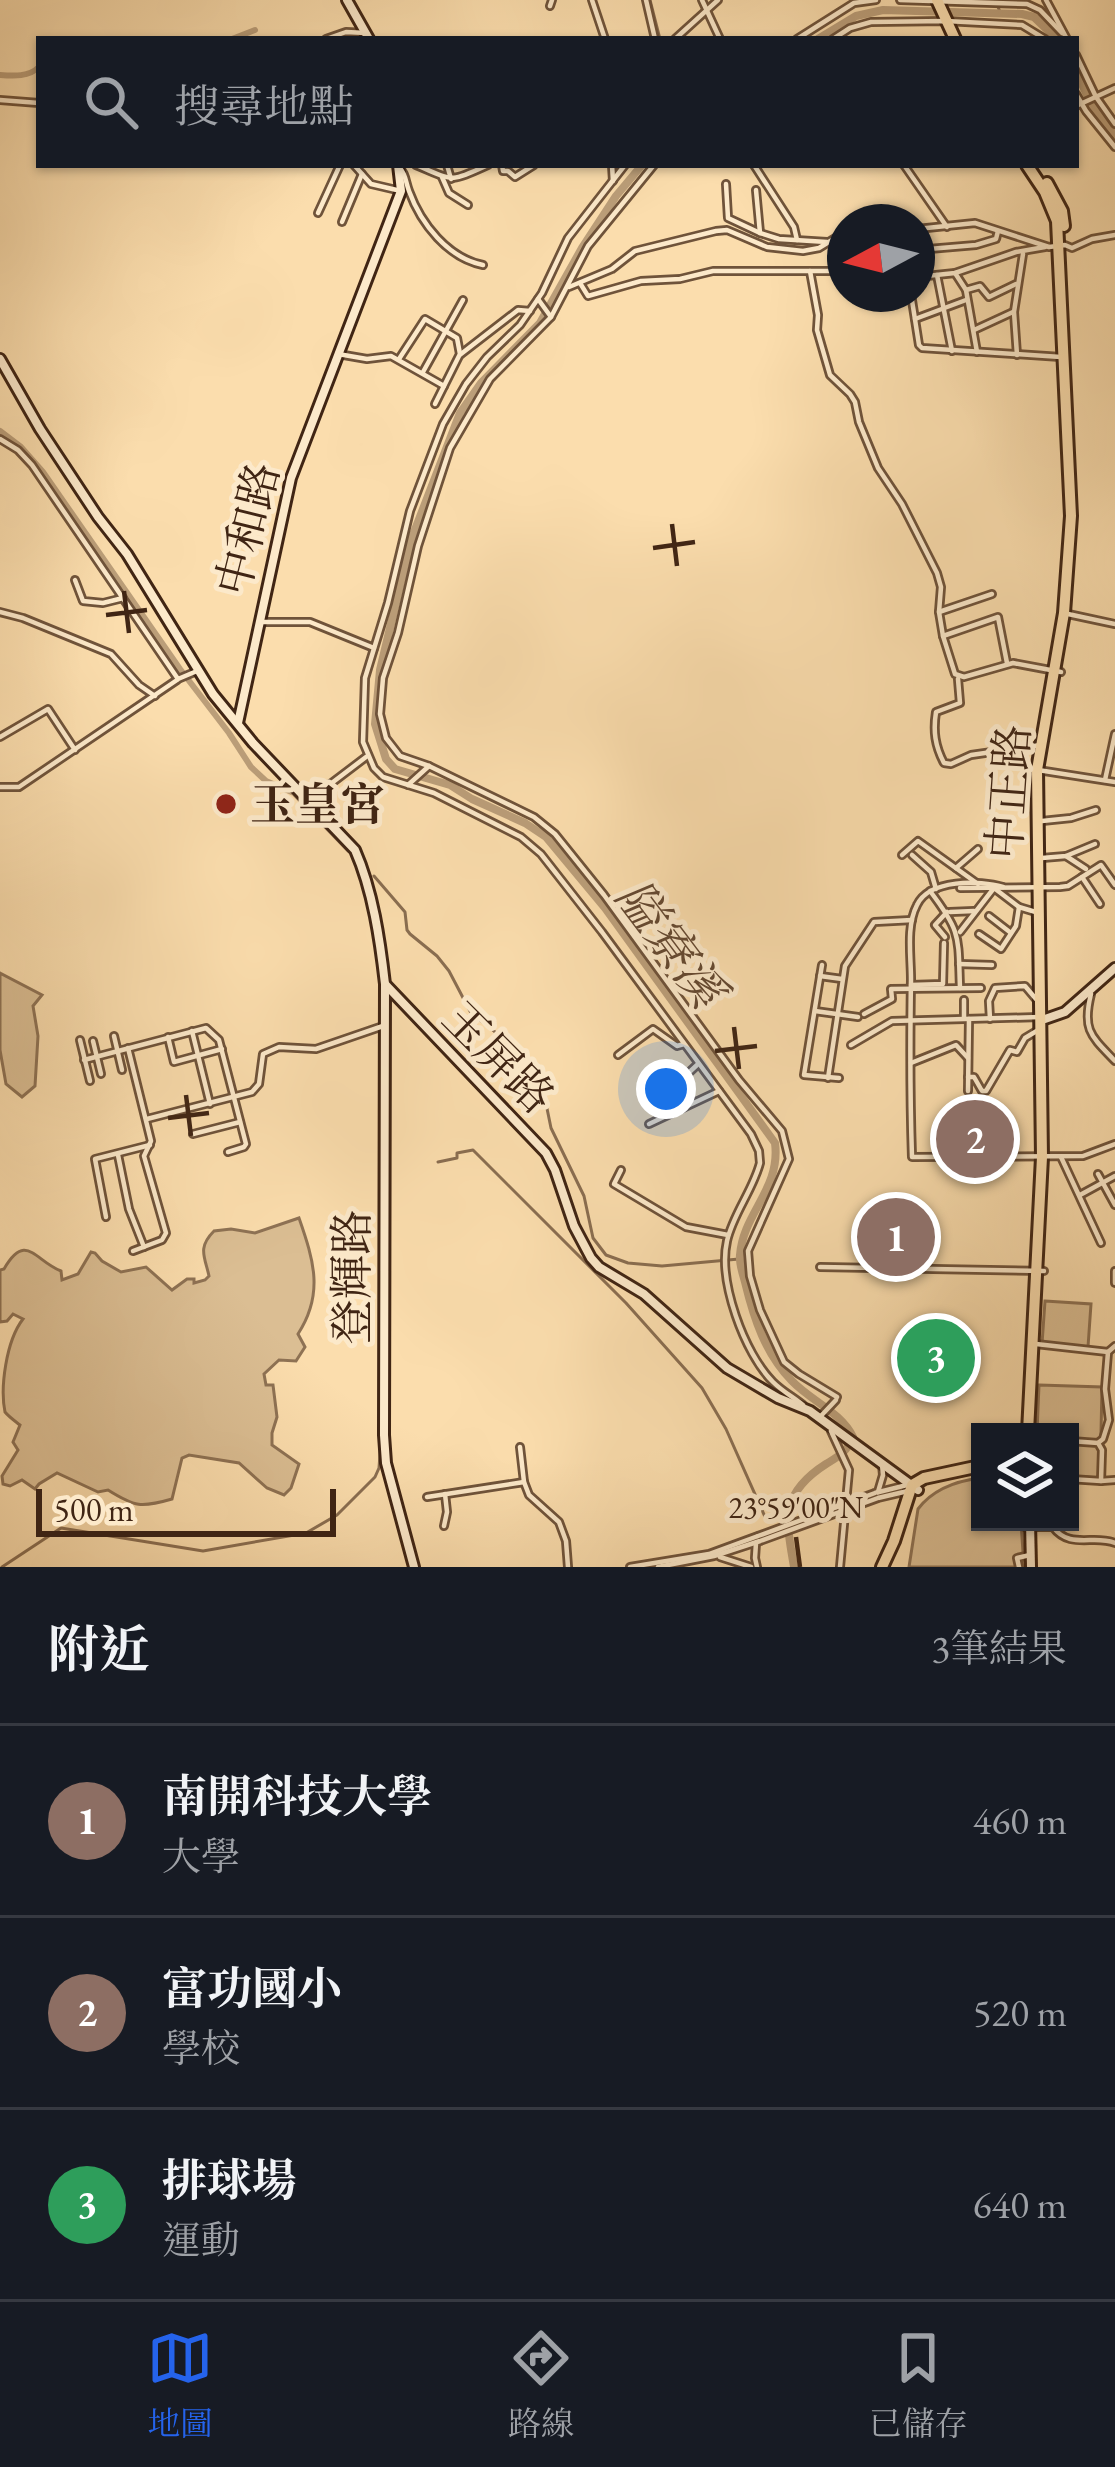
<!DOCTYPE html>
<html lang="zh-TW">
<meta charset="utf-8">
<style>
body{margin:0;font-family:"EB Garamond","Noto Serif TC",serif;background:#242831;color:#f1f3f6}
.controls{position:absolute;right:36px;bottom:36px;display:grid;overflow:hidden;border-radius:0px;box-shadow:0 3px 9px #0004}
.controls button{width:108px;height:108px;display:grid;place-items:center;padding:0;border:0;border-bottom:3px solid #363941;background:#171b24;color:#f1f3f6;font:60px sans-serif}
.compass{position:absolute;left:827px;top:204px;width:108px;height:108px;border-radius:50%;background:#171b24;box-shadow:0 3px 9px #0004;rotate:263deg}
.scale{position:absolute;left:36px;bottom:30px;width:300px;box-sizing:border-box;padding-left:12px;border:6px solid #402514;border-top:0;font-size:33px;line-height:42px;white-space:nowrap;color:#402514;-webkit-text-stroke:9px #fce9ca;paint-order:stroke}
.you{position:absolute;left:666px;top:1089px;width:42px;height:42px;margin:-30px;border:9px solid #fff;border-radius:50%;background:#1a73e8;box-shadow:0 0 0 18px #1a73e833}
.badge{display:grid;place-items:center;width:78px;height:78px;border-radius:50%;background:#2563eb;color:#fff;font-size:39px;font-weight:700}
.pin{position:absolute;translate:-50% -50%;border:6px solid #fff;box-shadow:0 3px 12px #0006}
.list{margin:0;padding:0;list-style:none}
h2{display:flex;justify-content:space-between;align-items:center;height:156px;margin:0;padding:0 48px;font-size:51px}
h2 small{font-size:39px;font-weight:400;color:#9ea1a6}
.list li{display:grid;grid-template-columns:78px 1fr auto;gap:36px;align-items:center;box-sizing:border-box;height:192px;padding:0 48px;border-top:3px solid #363941}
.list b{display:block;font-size:45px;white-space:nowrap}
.list p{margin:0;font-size:39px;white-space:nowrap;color:#9ea1a6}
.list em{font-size:39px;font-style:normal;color:#9ea1a6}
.icon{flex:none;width:66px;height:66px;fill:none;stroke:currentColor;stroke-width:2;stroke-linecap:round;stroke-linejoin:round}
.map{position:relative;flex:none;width:1115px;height:1567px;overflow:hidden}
.search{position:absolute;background:#171b24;box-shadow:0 3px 9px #0004;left:36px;right:36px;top:36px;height:132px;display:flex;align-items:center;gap:30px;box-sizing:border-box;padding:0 42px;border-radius:0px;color:#9ea1a6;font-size:45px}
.sheet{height:732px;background:#171b24}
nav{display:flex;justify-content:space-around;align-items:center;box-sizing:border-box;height:168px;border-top:3px solid #363941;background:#171b24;font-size:33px;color:#9ea1a6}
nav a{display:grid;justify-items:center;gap:6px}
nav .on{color:#2563eb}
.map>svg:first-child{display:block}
.green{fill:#dbbe93;stroke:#8e7254;stroke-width:3}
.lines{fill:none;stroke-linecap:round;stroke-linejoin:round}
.stream{stroke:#8a6e51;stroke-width:3}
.canal{stroke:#bb9e79;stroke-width:6}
.river{stroke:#bb9e79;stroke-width:8}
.street-casing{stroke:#6f533a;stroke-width:10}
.secondary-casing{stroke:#402514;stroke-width:14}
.primary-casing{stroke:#402514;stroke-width:16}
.street{stroke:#fce9ca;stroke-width:4.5}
.secondary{stroke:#fce9ca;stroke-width:8}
.primary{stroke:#fbddad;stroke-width:10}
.street-bridge-casing{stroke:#6f533a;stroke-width:10;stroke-linecap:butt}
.street-bridge{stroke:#fce9ca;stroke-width:4.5}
.ticks{fill:none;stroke:#402514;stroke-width:4.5}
.poi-dot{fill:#8f2418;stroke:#fce9ca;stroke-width:4.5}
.labels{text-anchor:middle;stroke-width:10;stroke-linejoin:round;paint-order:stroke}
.street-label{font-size:45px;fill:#402514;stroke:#fce9ca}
.poi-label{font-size:45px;font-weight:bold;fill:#402514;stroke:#fce9ca;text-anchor:start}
.water-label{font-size:48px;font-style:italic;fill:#654932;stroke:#fce9ca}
.ticks-label{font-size:30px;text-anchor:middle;fill:#402514;stroke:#fce9ca;stroke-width:10;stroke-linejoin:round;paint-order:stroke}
</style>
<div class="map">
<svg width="1115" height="1567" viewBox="0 0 1115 1567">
<rect width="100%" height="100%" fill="#fbddad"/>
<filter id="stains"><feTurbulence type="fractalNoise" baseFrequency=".00167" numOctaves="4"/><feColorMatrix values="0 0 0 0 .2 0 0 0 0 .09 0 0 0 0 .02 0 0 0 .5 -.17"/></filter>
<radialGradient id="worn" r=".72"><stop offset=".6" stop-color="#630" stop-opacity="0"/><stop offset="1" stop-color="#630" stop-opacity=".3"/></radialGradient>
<g class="green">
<polygon points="0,973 42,995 33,1006 38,1036 35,1086 22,1097 6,1084 0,1050"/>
<path d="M299,1218C314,1261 324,1294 298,1334L305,1347L296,1361L279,1360L264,1374L266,1385H273L277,1417L272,1433V1445L299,1464L291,1488L284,1495L267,1488L239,1463L189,1455L182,1458L172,1499C141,1508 135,1507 108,1490L98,1492L57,1473L39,1484L35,1489L22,1480L10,1486L3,1484L2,1476L18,1450L13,1442L20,1425C15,1421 9,1417 5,1412C0,1388 6,1341 23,1319L13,1314L7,1321L0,1322V1270L4,1269C26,1231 35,1261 61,1271L62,1280L78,1274L91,1252L95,1253L102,1261L121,1272L146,1267L172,1290L187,1279H194V1283L205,1280L209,1276C205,1257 197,1248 214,1231L231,1229L255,1233Z"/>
<polygon points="1045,1301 1091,1304 1088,1347 1042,1344"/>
<polygon points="1039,1385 1102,1387 1100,1478 1070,1476 1070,1432 1037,1432"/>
<path d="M980,1478V1522H1021L1024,1567H909L918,1509C933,1489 956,1481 980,1478Z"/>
</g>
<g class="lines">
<g class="stream">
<polyline points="650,0 660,39"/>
<polyline points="995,0 1001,14"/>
<polyline points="374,876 405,912 407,930 410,934 437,956 449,971 471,1013 494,1031 542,1084 551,1128 584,1196 593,1238 606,1255 628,1263 662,1266 739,1259"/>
<polyline points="380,976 380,1406"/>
<polyline points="438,1162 457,1158 457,1153 473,1150 626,1303 702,1388 726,1429 766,1519 786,1516"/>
<polyline points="2,1567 61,1528 203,1551 306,1533 337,1515 375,1477 379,1468 381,1440"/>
</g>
<g class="canal">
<polyline points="232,39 255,30"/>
<path d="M0,75C14,76 29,77 39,67"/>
<polyline points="0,431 21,447 43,472 180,669 229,733 251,767 266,781 294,793 349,850"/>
</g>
<g class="river">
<polyline points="818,39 856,16 883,10 1022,14 1034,17 1057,39"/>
<polyline points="1076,71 1092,106 1115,135"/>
<path d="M642,165L616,196L582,248L540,323L481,383L460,413L411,540L380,670L375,724L386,759L395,769L450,785L472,799L525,823L546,837L605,908L775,1143C781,1189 743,1213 740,1255C739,1264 743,1274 745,1282C754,1319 765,1353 792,1381C811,1401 841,1412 853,1437C846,1453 839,1456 826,1464C779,1494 786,1520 794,1567"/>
</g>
<defs>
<g id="street">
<polyline points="592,0 605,39"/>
<polyline points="646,0 655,39"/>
<polyline points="702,0 720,39"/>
<polyline points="900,0 1027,4 1040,10 1062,33"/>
<polyline points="1046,0 1067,39"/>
<polyline points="550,6 552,0"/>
<polyline points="326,39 346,32 366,33"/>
<polyline points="675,39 718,0"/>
<polyline points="797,39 854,3 876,0"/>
<polyline points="833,39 850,28 871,22 946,21 1022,25 1045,39"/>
<polyline points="1076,55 1096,97 1115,124"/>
<polyline points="1076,94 1086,111 1115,147"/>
<polyline points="0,100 39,103"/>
<polyline points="1076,106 1115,88"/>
<polyline points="354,165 371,184 401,191"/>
<path d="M416,165C455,181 448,183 488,165"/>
<polyline points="447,165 451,179"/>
<polyline points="502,165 503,171 508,171 515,177 534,165"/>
<polyline points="612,165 613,181"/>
<path d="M625,165L568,238L542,293L520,325L487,357L466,384L443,424L410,511L388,603L365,678L363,742L374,768L383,777L434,793L521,837L541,854L602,932L751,1134L759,1151L760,1163C753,1190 733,1214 727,1241C718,1281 744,1353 773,1382C782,1391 793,1397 803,1405"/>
<polyline points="654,165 588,246 551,317 490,379 450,448 418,546 398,633 383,678 380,714 386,738 400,756 429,766 534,817 555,834 604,895 739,1080 782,1131 789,1159 748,1251 750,1276 760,1310 784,1362 799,1374 837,1397"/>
<polyline points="754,165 794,227 797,240"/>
<polyline points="904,165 947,227"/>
<path d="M398,166C406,174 405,180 409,191C421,224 448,258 483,265"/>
<polyline points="442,177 449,193 468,205"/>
<polyline points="726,184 728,218 760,233 779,239 827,242"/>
<polyline points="756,190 760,233"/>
<polyline points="318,213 340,165"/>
<polyline points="342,222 362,174"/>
<polyline points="917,229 975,223 1049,247 1065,245 1072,248 1092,239 1115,235"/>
<polyline points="917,250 976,245 996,239 998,231"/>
<polyline points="810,271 818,315 817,330 830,375 850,394 855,402 859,422 878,468 902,504 937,573 941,587 939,612 943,636 955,674 964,677 1013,663 1061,672"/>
<polyline points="955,273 966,290 977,352"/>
<polyline points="937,275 952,351"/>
<polyline points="917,277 955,273 1016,252 1045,247"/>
<polyline points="580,283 588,296 641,281 680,279 713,271 845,271"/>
<polyline points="569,287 612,269 635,251 716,231 727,230 767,247 803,251 819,248 845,232"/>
<polyline points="966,290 980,286 989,297 1016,284"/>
<polyline points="911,294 919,345 922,348 1061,357"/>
<polyline points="538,299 551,317"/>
<polyline points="915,319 966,300"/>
<polyline points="974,330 1013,312"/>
<polyline points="338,354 367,359 391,356 444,386"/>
<polyline points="461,354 518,310 530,311"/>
<polyline points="1017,355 1014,312 1023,254"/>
<polyline points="399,359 425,319 457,338 460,354 435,404"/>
<polyline points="423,372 463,300"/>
<polyline points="0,439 18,450 32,465 178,679 197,671"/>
<polyline points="75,580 83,601 103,603 123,598"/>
<polyline points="0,612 23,618 111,654 139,685 155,696"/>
<polyline points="939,612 992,594"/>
<polyline points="1068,614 1115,624"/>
<polyline points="259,622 310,622 374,648"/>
<polyline points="943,636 998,617 1007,663"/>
<path d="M958,679L960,703L936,712C933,731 935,746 944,763L951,764L971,755L1041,745"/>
<polyline points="0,737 48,709 75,750"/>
<polyline points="1038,770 1115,782"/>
<polyline points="1105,780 1115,734"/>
<polyline points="408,785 429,766"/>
<polyline points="0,787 19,787 177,680"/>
<polyline points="308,801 366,757"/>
<polyline points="1042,821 1071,818 1096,810"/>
<polyline points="902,855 918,841 978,884"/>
<polyline points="912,855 931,872 936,889"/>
<polyline points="1066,856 1086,869"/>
<polyline points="1042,858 1066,856 1095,844"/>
<polyline points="956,868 978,849"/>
<polyline points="1082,877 1100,904"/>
<path d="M1003,887C980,880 929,879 917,905C906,926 911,956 911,979C910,1038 910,1098 912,1157L1083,1156L1115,1144"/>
<polyline points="960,888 1060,887 1068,886 1101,865 1115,885"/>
<path d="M930,891C962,933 958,937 960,988"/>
<polyline points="950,912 974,911"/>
<polyline points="989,916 1011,933"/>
<polyline points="960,932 994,888 1019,907 1039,913"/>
<polyline points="979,934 1001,949 1016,926 1019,907"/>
<polyline points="945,937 935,925 947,912"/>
<polyline points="959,964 992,965"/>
<polyline points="822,965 804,1075 839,1078"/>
<polyline points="820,976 842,979"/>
<polyline points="911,985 943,984 944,943"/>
<path d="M1091,994C1082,1030 1091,1036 1115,1061"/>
<polyline points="815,1011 858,1017"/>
<polyline points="864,1014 892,999 891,989 981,988"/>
<polyline points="964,1018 964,1000"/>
<polyline points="990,1019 989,1001 995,988 1025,986 1036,999"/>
<polyline points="192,1031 210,1104"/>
<polyline points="114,1036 122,1070"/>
<polyline points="168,1037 174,1062 222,1049"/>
<polyline points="80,1040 90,1081"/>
<polyline points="93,1041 101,1074"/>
<polyline points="851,1045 892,1021 1040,1017"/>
<polyline points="128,1048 151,1141 144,1156 166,1233 162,1240 133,1251"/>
<polyline points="618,1055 653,1029 677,1046 684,1044"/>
<polyline points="84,1060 206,1028 219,1040 246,1144 244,1147 228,1152"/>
<polyline points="911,1063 956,1045 968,1058"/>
<polyline points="968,1077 974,1077 982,1091 986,1091 1010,1050 1017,1052 1025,1038 1040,1029"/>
<polyline points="828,1078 845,966 874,922 912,920"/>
<polyline points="968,1091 969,1019"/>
<polyline points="652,1093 682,1079 697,1065"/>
<polyline points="147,1119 252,1092 259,1084 263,1054 279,1047 316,1049 383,1026"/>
<polyline points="649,1124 719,1091"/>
<polyline points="193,1134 240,1122"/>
<polyline points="118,1155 129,1209 144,1247"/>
<polyline points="1061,1157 1101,1243"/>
<polyline points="621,1170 614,1184 686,1227 728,1235"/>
<polyline points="1098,1174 1115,1205"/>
<polyline points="1080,1195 1115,1176"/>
<polyline points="106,1217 95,1159 150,1145"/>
<polyline points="820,1267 1044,1271"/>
<polyline points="1115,1271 1115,1283"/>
<polyline points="1036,1344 1108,1352"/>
<polyline points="819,1418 836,1400"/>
<polyline points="831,1431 849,1470 840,1567"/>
<polyline points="1070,1441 1098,1443 1102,1450 1101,1481 1070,1479"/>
<polyline points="1098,1443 1103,1439 1109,1420 1105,1389 1108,1352 1115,1346"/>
<polyline points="520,1447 524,1482 529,1495 559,1522 566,1541 568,1567"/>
<polyline points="1101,1481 1115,1480"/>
<polyline points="878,1492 883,1475 882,1464"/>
<polyline points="875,1493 907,1485"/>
<polyline points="427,1497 524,1482"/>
<polyline points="878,1498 908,1491"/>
<polyline points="444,1526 447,1512 445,1494"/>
<path d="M1024,1527H1053C1070,1550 1094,1534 1115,1543"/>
<polyline points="756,1543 755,1558 757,1567"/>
<polyline points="720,1557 751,1567"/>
<polyline points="630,1567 709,1554 758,1536"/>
<polyline points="658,1567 714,1556 760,1541"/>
<polyline points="1019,1567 1017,1558 1030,1555"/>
</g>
<g id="secondary">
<polyline points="347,0 369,39"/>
<path d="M0,359L40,429L98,517L127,554L213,694L253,743L355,850C373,891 380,940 385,984L546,1153L555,1170L574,1226L591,1258L599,1267L644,1294L727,1368L778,1398L810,1411L918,1490"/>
<polyline points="238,723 291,478 401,191 398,165"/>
<polyline points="385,984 384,1435 386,1463 414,1567"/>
<polyline points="1045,1019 1065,1012 1115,968"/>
<polyline points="1030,1522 1031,1567"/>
</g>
<g id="primary">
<polyline points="937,0 955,39"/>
<polyline points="1027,165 1045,192 1057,221 1071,516 1064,613 1037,770 1042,1157 1028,1432"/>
<polyline points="1047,183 1062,211 1064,226"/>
<polyline points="882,1567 894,1541 912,1485 924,1478 980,1466"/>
</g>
</defs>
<use href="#street" class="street-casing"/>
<use href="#secondary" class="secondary-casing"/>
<use href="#primary" class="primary-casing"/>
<use href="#street" class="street"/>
<use href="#secondary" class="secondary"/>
<use href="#primary" class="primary"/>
<defs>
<g id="street-bridge">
<polyline points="758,1536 875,1493"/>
<polyline points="760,1541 878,1498"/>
</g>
</defs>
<use href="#street-bridge" class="street-bridge-casing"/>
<use href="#street-bridge" class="street-bridge"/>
</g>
<path class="ticks" d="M672,524L677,566M653,548L695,542M124,591L129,633M106,615L147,610M734,1027L739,1069M715,1051L757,1046M186,1095L191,1136M168,1118L209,1113M796,1537L800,1567"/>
<circle class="poi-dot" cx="226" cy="804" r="12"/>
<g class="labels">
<g class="street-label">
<text transform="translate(247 529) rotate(-76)" y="16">中和路</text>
<text transform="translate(1008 792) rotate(-86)" y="16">中正路</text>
<text transform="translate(499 1057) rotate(45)" y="16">玉屏路</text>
<text transform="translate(351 1277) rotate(-90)" y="16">登輝路</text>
</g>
<g class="poi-label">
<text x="250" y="820">玉皇宮</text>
</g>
<g class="water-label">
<text transform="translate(671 943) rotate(53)" y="17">隘寮溪</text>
</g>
</g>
<g class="ticks-label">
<text x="796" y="1518">23°59'00"N</text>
</g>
<rect width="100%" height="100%" filter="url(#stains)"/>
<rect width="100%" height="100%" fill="url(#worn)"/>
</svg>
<div class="controls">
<button><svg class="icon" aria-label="layers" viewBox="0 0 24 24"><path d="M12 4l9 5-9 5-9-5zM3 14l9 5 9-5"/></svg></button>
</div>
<svg class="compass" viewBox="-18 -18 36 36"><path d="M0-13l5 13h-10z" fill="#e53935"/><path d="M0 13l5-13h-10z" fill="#9ea1a6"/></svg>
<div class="scale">500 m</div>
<div class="you"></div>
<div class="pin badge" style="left:896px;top:1237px;background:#8d6e63">1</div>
<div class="pin badge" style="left:975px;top:1139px;background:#8d6e63">2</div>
<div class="pin badge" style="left:936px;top:1358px;background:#2e9e5b">3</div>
<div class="search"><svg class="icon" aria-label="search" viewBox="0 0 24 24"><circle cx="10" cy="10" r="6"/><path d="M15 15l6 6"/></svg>搜尋地點</div>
</div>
<section class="sheet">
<h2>附近<small>3筆結果</small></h2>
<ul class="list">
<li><span class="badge" style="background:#8d6e63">1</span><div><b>南開科技大學</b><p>大學</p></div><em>460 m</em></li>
<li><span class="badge" style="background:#8d6e63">2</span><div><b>富功國小</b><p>學校</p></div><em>520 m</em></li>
<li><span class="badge" style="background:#2e9e5b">3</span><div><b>排球場</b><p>運動</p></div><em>640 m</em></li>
</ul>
</section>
<nav>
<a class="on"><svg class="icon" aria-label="map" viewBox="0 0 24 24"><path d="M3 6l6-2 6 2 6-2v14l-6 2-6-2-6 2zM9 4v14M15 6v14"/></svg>地圖</a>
<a><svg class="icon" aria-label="directions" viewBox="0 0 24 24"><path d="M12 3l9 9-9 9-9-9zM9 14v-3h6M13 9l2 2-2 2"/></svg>路線</a>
<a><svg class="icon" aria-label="saved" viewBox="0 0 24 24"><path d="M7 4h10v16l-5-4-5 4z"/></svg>已儲存</a>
</nav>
